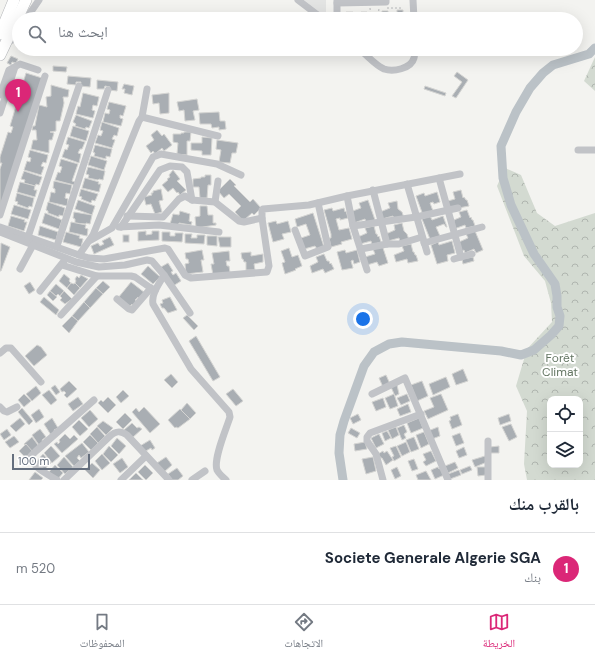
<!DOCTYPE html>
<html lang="ar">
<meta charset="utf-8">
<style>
body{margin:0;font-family:"DM Sans","Noto Naskh Arabic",sans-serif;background:#f2f2f3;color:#1f2937;direction:rtl}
.controls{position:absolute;right:12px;bottom:12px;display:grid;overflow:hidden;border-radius:8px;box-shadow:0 4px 16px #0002}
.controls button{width:36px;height:36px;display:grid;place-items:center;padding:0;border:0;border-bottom:1px solid #e0e1e3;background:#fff;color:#1f2937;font:20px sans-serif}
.scale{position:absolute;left:12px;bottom:10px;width:78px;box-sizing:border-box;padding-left:4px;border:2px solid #656f7e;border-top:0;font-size:11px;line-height:14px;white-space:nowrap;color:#656f7e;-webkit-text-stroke:3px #fff;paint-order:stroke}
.you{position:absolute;left:363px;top:319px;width:14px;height:14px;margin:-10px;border:3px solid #fff;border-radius:50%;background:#1a73e8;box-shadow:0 0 0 6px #1a73e833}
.badge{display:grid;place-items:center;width:26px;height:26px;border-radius:50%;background:#db2777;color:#fff;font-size:13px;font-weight:700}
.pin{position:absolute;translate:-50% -33px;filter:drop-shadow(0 1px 2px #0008)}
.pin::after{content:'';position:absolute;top:21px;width:14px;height:12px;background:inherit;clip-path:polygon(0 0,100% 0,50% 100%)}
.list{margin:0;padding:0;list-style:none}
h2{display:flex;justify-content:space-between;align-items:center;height:52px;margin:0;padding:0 16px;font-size:17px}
h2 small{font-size:13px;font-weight:400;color:#747a83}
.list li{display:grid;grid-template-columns:26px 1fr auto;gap:12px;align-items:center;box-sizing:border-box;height:72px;padding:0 16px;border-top:1px solid #e0e1e3}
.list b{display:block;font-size:15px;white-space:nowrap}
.list p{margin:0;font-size:13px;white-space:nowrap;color:#747a83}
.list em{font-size:13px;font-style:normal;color:#747a83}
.icon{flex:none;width:22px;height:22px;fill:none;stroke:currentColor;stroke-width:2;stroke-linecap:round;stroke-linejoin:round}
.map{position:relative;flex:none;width:595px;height:480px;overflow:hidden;direction:ltr}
.search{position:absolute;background:#fff;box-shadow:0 4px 16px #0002;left:12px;right:12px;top:12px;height:44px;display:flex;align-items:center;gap:10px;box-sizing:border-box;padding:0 14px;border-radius:22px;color:#747a83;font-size:15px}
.sheet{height:124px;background:#fff}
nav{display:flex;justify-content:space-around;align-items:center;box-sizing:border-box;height:56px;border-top:1px solid #e0e1e3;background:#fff;font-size:11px;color:#747a83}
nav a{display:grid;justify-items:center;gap:2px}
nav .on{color:#db2777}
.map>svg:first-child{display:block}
.built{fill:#e3e4e3}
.forest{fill:url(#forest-crowns);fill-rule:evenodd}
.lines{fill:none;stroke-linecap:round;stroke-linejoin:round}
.river{stroke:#bbc2c7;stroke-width:9}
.building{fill:#a9aeb3;stroke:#d4d4d2}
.highway-casing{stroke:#b3b5b8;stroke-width:12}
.path{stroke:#b8babc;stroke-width:1;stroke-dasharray:2 2;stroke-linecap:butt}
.minor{stroke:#c1c3c7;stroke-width:7}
.highway{stroke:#fff;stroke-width:11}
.labels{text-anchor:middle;stroke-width:4;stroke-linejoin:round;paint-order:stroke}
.park-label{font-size:12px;fill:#647663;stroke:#fff}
</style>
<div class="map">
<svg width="595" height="480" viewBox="0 0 595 480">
<defs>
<pattern id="forest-crowns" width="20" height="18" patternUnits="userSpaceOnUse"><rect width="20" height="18" fill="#d3dad1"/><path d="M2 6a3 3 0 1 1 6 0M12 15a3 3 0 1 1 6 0" fill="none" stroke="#afb5af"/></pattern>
</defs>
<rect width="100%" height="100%" fill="#f3f3f0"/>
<polygon class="built" points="304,0 326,0 326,17"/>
<g class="forest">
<polygon points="595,57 595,91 584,81"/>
<path d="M505,168L521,175L537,213L555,226L595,213V480H527L524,464L527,411L516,386L527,349L552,322L551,303L545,281L524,256L497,186ZM550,399H580V465H550Z"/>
</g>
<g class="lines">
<polyline class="river" points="343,480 339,453 340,435 344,421 364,366 374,352 389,344 402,342 501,351 521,355 534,350 551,335 559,326 560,316 557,307 557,296 555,284 534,254 511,205 503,178 501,146 516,112 530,88 543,73 553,65 589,54 595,48"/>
</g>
<g class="building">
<polygon points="397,10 403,10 403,19 382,19 382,11 388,11 388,14 397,14"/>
<polygon points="346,12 353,12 353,15 361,15 361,12 367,12 367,19 346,19"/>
<polygon points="381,49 402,49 402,55 394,55 394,53 390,53 390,55 381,55"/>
<polygon points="11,56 18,59 16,63 12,62 11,65 7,63"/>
<polygon points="53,66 67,67 66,72 53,71"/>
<polygon points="457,72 468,80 456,98 452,96 462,82 454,76"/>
<polygon points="26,73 42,78 0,212 0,169 2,163 0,163 0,157 8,132 11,133 13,127 10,126 19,96 22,97 24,91 21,90"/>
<polygon points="68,76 91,78 90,87 80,86 81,82 76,82 76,85 67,84"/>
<polygon points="97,80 118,82 117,91 109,90 110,87 105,86 104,89 97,89"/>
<polygon points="124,84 134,86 132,95 124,93 125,89 122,89"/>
<polygon points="51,85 69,90 68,97 63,97 64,103 60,121 56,121 56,131 50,132 54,133 52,140 49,140 49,153 31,149 33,140 37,140 36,130 32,130 33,126 35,126 39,105 47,107 46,97 51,96"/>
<polygon points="425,86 446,93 445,96 424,89"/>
<polygon points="83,93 99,97 97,106 93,105 92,110 95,111 93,118 76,114 78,106 80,107"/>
<polygon points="169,93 169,113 160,114 159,103 153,104 152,95"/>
<polygon points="197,99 199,110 193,111 195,120 185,121 184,110 179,111 177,102"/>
<polygon points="109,102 126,106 123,116 120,115 120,118 123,119 121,126 103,122 105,113 109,114 110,110 107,109"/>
<polygon points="219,112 220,121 225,121 226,129 219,130 219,127 212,128 211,124 200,124 199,113"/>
<polygon points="76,115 92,121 89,128 86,127 85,129 75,126 76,124 73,122"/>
<polygon points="102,122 119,128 117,136 114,135 112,139 115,140 112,148 95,143 98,135 101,136 103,131 100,130"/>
<polygon points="73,126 89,131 86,141 70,136"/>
<polygon points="157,130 162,136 164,134 172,145 164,151 162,148 155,154 153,151 151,153 146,146 154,140 151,135"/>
<polygon points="184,132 191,132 190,141 187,141 187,155 177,154 178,143 173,142 173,134 181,134 181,133 184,133"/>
<polygon points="68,137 85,142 82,149 80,149 78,153 81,154 79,163 62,157 65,149 67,150 69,145 66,144"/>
<polygon points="202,137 212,138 211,155 202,155 202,151 191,150 191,143 202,143"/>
<polygon points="217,140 238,143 236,153 232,153 230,163 219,162 221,150 216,149"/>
<polygon points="95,145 112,149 110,157 106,156 106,159 94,156 95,153 93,152"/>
<polygon points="30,150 48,155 46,163 43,162 41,166 44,167 41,175 24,170 27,161 30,162 31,158 28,157"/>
<polygon points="91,156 107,161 104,170 88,165"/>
<polygon points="61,159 78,164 72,181 75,182 74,185 55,180 58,172 60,173 62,167 59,166"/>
<polygon points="88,167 105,171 103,180 99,179 98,180 88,178 89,175 86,174"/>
<polygon points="173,170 180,179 177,181 186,190 180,195 178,192 177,193 173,188 168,192 162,185 168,180 167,179 170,177 169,175"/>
<polygon points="24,171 42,177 39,185 36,184 35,186 24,183 25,180 21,179"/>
<polygon points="205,175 211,175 211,185 208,185 207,198 200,198 199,187 193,187 193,179 201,178 201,177 205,177"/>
<polygon points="85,178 99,182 98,184 101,184 99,192 82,188"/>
<polygon points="230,179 236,185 234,186 250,202 253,199 261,208 254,215 252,213 243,221 235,212 241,206 229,194 224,198 218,191"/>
<polygon points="54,181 72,185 70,194 66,193 65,198 68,199 67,206 49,202 51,192 55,193 55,189 53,188"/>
<polygon points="20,182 35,186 34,190 37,190 35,197 17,192"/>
<polygon points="81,189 98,194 95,201 92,200 91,203 81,199 82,197 79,196"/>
<polygon points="161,189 163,200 159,201 162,212 155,214 151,204 146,205 144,197 152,195 151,193 153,193 153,191"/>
<polygon points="461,190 463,198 464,197 466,200 467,200 469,206 448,210 448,201 455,199 453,192"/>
<polygon points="437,192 440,202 434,204 433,202 430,203 433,211 423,215 416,196 424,193 425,196"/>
<polygon points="17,193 34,198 32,207 29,206 28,208 17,204 18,202 15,201"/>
<polygon points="78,200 95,206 92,215 75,209"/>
<polygon points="368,200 375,220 366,222 365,219 354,223 350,212 361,208 359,203"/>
<polygon points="397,201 398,209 402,212 404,218 394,219 393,216 382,219 380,212 390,208 388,203"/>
<polygon points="48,202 65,208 63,216 59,215 59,217 48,213 48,211 46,210"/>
<polygon points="14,205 31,210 28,219 11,214"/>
<polygon points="200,206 207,206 208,215 213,215 213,223 216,223 216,225 196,228 195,217 200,216"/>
<polygon points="332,208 333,211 344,208 345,212 346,211 348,218 340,220 340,218 336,219 339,230 349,228 352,239 341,242 342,244 331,247 329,238 331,238 331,234 324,210"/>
<polygon points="467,210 470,218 471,217 472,220 473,220 475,226 466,228 465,225 454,229 454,220 461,217 459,212"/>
<polygon points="180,211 190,214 189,221 192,222 191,225 179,223 178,226 170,224 173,214 179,215"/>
<polygon points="74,212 92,215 90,224 86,223 86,224 75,223 75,219 73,218"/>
<polygon points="45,213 62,220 59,229 42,223"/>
<polygon points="313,213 324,247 317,249 315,246 304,249 301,238 310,235 306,224 297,227 295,219"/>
<polygon points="11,216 25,220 24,222 27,222 24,231 8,226"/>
<polygon points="430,216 432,220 443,216 447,227 446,227 444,224 436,227 440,236 430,239 422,219"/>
<polygon points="276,221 277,224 288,221 291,232 282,234 284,239 273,242 268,223"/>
<polygon points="71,222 86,225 85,228 88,229 87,236 69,232"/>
<polygon points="402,223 404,231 407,234 409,240 400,242 399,238 388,241 386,234 395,230 394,225"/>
<polygon points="40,226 58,232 56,240 38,235"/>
<polygon points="374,226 376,234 377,234 378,237 379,236 381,242 372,245 371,241 360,244 358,237 367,233 365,228"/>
<polygon points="146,231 146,235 152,234 152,231 159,231 159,240 138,241 138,232"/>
<polygon points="475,231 483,250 476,253 474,249 465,253 464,250 462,251 459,242 468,238 466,234"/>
<polygon points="66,232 80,236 79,238 83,239 81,247 63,242"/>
<polygon points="162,232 170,232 170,236 175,236 175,233 183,233 182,242 162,241"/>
<polygon points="185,234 192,234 191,238 197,238 197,235 205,235 204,244 185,243"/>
<rect x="123" y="235" width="6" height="7"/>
<polygon points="207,236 217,236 217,246 207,245"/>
<polygon points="110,237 114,245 94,254 91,246 98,243 100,246 104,244 102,241"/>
<polygon points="218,237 231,237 231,247 220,247"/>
<polygon points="452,241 455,253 447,255 448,261 437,264 431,245 438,242 439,245"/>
<polygon points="1,243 10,247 1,271 0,271"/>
<polygon points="411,244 413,252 414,252 415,255 416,255 418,261 408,263 407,259 396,262 394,255 404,251 402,246"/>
<polygon points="382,245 388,263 379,266 377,262 367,265 365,257 375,254 373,249"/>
<polygon points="289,248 292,257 298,255 302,266 295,269 296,270 285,274 282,263 285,262 281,251"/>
<polygon points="202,250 204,260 201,260 203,272 186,274 185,264 189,263 188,259 186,259 185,253"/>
<polygon points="345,250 346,253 357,250 360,262 354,264 353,260 351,261 353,268 342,270 337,252"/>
<polygon points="229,251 230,261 226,261 227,266 229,266 230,273 213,275 211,264 214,264 212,253"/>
<polygon points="251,252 251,256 263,254 263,262 254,264 255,270 246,270 246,262 244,262 243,259 242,259 241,253"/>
<polygon points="324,254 327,261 329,261 330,264 331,263 334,269 325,273 323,269 312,273 310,266 318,262 316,257"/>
<polygon points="473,257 474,261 463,264 462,259"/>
<polygon points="168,263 173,271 171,272 173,275 176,273 181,281 173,286 161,267"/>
<polygon points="148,266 160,277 153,284 141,274"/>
<polygon points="64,274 70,279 69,281 71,283 67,288 59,281"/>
<polygon points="81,275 88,279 80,288 75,283 76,281 75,279 77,276 79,278"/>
<polygon points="103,281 110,287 103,294 96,288"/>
<polygon points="30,282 35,290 29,294 24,286"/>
<polygon points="131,282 145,293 140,299 138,297 135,300 137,302 134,306 132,304 129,307 118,298"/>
<polygon points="71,283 74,284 75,283 80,288 74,295 67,288"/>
<polygon points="56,284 64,291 60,296 58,294 56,296 50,291"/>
<polygon points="96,288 103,294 90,308 84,302"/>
<polygon points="50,291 57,297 53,301 47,295"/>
<polygon points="64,291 72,299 65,304 60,300 62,298 60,296"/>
<polygon points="44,297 59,310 56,315 40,302"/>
<polygon points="170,297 177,310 168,313 164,308 162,308 160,304 163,303 162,300"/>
<polygon points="84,302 90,308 78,321 72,316"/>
<polygon points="187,315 198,326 194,330 183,318"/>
<polygon points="72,316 78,321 69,333 62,326"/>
<polygon points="196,336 220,377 213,381 189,341"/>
<polygon points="37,345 41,347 47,355 34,366 25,356"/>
<polygon points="463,369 468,381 456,385 452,374"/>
<polygon points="171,374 178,382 172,388 164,380"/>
<polygon points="386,375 390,384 383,387 379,378"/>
<polygon points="446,377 450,387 433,395 429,384"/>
<polygon points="69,381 77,389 67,398 64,395 66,393 64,391 62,392 60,389"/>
<polygon points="422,381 428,396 417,401 411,385"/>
<polygon points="55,385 60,392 56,395 51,388"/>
<polygon points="397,385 399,394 395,396 391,387"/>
<polygon points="36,386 41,393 32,401 26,394"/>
<polygon points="233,389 243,401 236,406 226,394"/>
<polygon points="49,390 57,400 51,405 42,395"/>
<polygon points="123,390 129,396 121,403 116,397"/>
<polygon points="24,394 31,401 24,407 18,400"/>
<polygon points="394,394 398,406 390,409 385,398"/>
<polygon points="407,394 410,401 401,405 397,398"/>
<polygon points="441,394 448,410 428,419 424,411 434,407 430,398"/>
<polygon points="78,397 83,404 73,411 68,404"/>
<polygon points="108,397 116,405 108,413 98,403 101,400 103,402"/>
<polygon points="383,398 386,407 376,411 372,402"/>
<polygon points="187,403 196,413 190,419 181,410"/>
<polygon points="408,404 411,412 400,416 397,409"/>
<polygon points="144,407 160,424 150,433 132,412 136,408 139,412"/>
<polygon points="22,408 33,421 29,425 18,412"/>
<polygon points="39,409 44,417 36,423 31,415"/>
<polygon points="180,409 190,419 178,428 176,427 175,428 168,420"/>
<polygon points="90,410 98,419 89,427 81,418"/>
<polygon points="125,413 132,420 123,429 116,422"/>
<polygon points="358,414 361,420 353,424 350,418"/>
<polygon points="458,414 462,425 452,429 449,421 451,420 450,417"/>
<polygon points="509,414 511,421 500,425 498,418"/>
<polygon points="20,418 25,424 16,432 10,426"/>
<polygon points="52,418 58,428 54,430 55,432 51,435 44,424"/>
<polygon points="419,418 423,428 411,433 407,423"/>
<polygon points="79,420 88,429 80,436 72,427"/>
<polygon points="103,421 113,428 106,435 97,426"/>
<polygon points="132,423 137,428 139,427 142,429 132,438 124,430"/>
<polygon points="511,424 517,437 509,441 502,427"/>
<polygon points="404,425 407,432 404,434 406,438 402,440 397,428"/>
<polygon points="97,427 105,436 98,443 90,434"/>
<polygon points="396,427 399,435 392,439 388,430"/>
<polygon points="438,427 440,436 432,439 428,431"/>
<polygon points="351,428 360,433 357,438 348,433"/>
<polygon points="7,429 11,435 4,440 0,434"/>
<polygon points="40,429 46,437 42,440 43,442 39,445 32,435"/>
<polygon points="387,431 391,438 385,441 382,433"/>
<polygon points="424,432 429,444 421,448 416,435"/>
<polygon points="460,433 464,443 456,446 452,436"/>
<polygon points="65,434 70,439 74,435 78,439 62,453 54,444 57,442 58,444 60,442 59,440"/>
<polygon points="379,434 384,444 376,448 371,438"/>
<polygon points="90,435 98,443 91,450 83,442"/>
<polygon points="14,436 19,442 10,448 5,442"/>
<polygon points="32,437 38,445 32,453 24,444"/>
<polygon points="414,437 419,449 411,452 406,440"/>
<polygon points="117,438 126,446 119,454 111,446"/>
<polygon points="150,440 155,448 152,450 151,448 144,452 140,446"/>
<polygon points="365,442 367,449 355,451 354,444"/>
<polygon points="406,442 410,452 402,456 397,446"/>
<polygon points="82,443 89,452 81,458 79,455 77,458 80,461 74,466 65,456"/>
<polygon points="26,444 33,452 25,457 19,451"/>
<polygon points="51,446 60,456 52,463 44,453"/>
<polygon points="109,446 118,455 111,462 103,454"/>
<polygon points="396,446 401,457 394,461 392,457 394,456 390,448"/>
<polygon points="499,446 499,453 490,453 490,447"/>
<polygon points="464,447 467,455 459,458 456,451"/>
<polygon points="383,451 384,453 387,451 393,460 386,465 382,458 381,458 378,454"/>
<polygon points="431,451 436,461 426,466 423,462 426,460 423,454"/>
<polygon points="43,454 51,463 44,470 36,462"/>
<polygon points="102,454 110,463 102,470 95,461"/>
<polygon points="485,456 487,462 475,467 472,460"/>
<polygon points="64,457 73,467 65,474 57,465"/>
<polygon points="166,457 172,465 164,472 157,463"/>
<polygon points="373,457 376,471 366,474 362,459"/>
<polygon points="122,458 128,467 120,473 113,464"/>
<polygon points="414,459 418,469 412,471 408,461"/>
<polygon points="455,462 458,468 448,473 445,466"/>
<polygon points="92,463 100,470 93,478 85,470"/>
<polygon points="55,465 63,473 57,480 49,472"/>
<polygon points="145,465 153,473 146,480 138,472"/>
<polygon points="470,466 472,470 462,474 460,470"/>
<polygon points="397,467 401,476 395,479 391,470"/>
<polygon points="438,467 439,469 441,468 444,475 435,479 431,470"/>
<polygon points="477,467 486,467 486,475 478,476"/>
<polygon points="177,468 183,476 178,480 172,480 168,474"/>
<polygon points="459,470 461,475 450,479 448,474"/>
<polygon points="426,471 431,480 418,480 416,475"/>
<polygon points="35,472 43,478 41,480 29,480"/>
<polygon points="136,473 143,480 129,480"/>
</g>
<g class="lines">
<defs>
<g id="highway">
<polyline points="0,34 14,0"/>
<polyline points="0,55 26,0"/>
</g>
</defs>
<use href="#highway" class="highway-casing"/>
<g class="path">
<polyline points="370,8 371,19"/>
<polyline points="387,8 402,8"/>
<polyline points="378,19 379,8"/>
</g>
<g class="minor">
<polyline points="298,0 323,19"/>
<polyline points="337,0 337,19"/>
<polyline points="413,0 414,19"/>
<polyline points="337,3 386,2 386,0"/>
<polyline points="26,19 39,0"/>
<polyline points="12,40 19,29"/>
<path d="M359,49C367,55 375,65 384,69C393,72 411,69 414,58C415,56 414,52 414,49"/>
<polyline points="0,95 9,70 20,64 38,70"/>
<polyline points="0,113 15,67"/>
<polyline points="142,117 218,136"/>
<polyline points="578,150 595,150"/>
<polyline points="439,178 461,257"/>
<polyline points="407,184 427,252"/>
<polyline points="373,190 387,244"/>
<polyline points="347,196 353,226 367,270"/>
<polyline points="215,202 218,181"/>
<polyline points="0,215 45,76"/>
<polyline points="127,216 163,217 179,199 185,196 192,200"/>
<polyline points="353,226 416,217 458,208"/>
<polyline points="0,227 79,255 93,235 139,121 142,117 147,89"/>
<polyline points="119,227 159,225 219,232"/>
<polyline points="121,227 160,170 170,166 182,167 187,172 192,200 215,202 239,221 244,222 262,218"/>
<polyline points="295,230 305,256 328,247 318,203"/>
<polyline points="0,232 76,262 99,267 125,265 147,260 152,261 164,275 190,313"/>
<polyline points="28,237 79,86"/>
<polyline points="91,240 112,228 153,157 161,154 217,164 241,175"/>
<polyline points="424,243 482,227"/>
<polyline points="57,246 108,90"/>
<polyline points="361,249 387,244 399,244 422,237"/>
<polyline points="79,255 89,258 104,259 165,248 168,249 185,275 191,278 267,272 269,266 262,218 262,210 263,209 309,205 347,196 460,174"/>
<polyline points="454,259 472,254"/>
<polyline points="20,269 33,245"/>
<path d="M164,275C159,284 151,294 153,304L191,369L229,412L230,417C226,430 213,459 217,470C219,474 223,477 226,480"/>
<polyline points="97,276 131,276 135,277 155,291"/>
<polyline points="40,291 64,261"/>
<polyline points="117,299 129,309 132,310 151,288"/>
<polyline points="61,315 97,276 62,265"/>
<polyline points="0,353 6,348 11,348 41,382"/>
<polyline points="372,394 405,378 448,480"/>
<polyline points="0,407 4,411 7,412 17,407"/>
<polyline points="488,441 488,480"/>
<path d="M57,480C49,475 31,467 31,456L36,451L94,400"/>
<path d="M64,480L109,437C115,431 120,430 127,435L169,480"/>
<polyline points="121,480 146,456"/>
<polyline points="192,480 205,471"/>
<polyline points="383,480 376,454 367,441 367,437 370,433 421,414"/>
</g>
<use href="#highway" class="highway"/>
</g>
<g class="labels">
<g class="park-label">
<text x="560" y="362">Forêt<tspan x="560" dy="14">Climat</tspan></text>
</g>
</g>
</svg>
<div class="controls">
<button><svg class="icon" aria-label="locate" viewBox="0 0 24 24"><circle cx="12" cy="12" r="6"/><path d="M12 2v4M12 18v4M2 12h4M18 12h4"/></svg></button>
<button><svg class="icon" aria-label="layers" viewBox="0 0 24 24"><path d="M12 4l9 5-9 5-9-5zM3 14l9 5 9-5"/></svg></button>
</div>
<div class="scale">100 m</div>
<div class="you"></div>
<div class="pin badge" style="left:18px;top:112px">1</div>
<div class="search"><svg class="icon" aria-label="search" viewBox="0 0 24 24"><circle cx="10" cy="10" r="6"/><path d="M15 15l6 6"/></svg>ابحث هنا</div>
</div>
<section class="sheet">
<h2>بالقرب منك<small></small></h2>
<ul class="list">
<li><span class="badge">1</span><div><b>Societe Generale Algerie SGA</b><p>بنك</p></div><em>520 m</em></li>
</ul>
</section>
<nav>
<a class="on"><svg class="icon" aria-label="map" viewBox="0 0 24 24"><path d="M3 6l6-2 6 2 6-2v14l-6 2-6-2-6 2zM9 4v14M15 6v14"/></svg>الخريطة</a>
<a><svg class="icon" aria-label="directions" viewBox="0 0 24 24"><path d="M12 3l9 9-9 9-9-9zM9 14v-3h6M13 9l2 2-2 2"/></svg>الاتجاهات</a>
<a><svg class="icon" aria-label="saved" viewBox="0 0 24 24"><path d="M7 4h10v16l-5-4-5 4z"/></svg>المحفوظات</a>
</nav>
